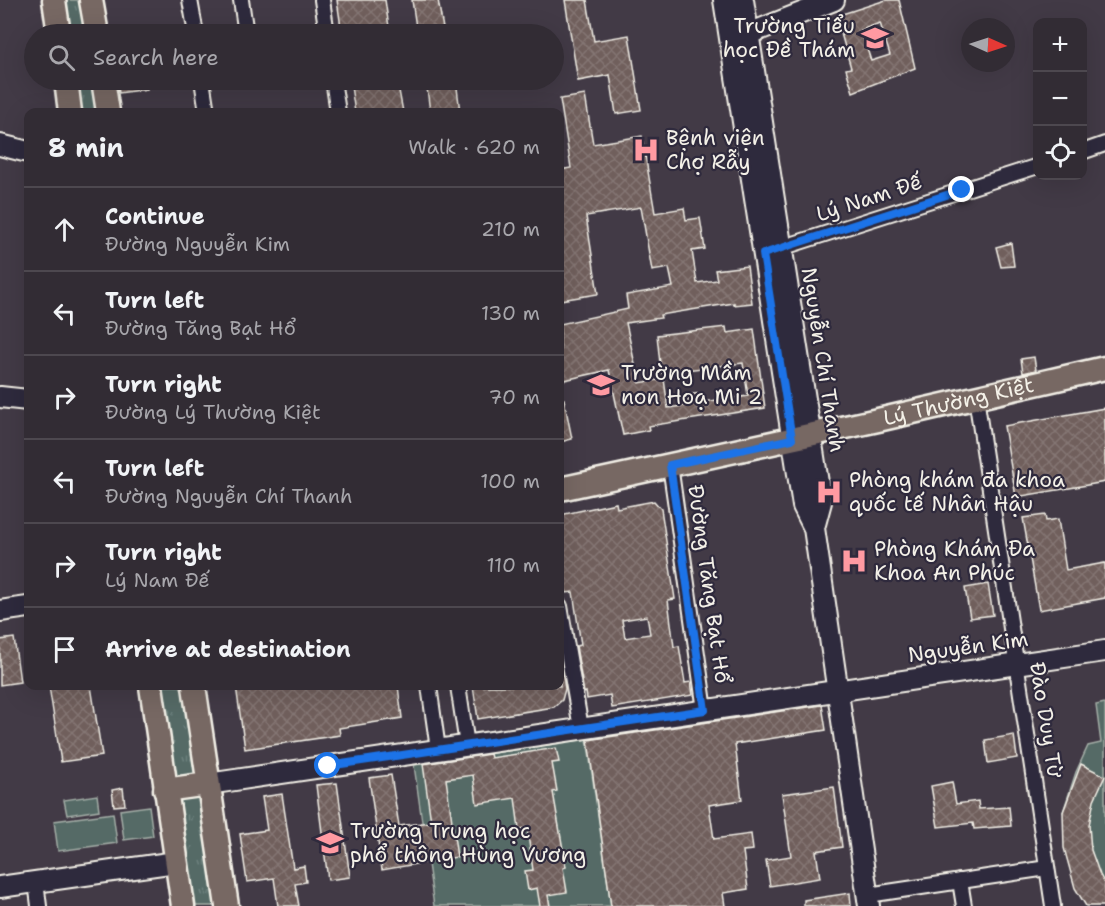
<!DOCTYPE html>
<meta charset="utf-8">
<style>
body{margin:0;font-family:"Shantell Sans",sans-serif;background:#3a343c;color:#f1f3f6}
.controls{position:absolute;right:18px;top:18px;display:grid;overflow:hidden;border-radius:12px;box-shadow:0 6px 24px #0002}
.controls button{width:54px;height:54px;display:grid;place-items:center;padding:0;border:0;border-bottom:2px solid #4d484f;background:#322c34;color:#f1f3f6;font:30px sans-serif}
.compass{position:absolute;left:961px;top:18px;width:54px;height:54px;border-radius:50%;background:#322c34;box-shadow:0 6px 24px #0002;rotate:93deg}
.stop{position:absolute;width:18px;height:18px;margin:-14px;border:4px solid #1a73e8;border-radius:50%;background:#fff}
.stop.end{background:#1a73e8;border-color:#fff;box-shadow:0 2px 6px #0008}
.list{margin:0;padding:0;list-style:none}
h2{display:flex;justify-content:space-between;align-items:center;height:78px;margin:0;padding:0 24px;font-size:26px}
h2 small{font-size:20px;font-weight:400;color:#a8a7ac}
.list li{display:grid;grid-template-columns:39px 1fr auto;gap:18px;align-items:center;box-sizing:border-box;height:84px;padding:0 24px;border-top:2px solid #4d484f}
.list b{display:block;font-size:22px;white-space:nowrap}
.list p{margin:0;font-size:20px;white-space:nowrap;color:#a8a7ac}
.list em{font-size:20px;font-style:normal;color:#a8a7ac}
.icon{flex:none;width:33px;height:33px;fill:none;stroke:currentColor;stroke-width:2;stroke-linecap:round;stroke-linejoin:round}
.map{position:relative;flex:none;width:1105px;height:906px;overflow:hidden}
.search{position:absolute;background:#322c34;box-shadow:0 6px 24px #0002;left:24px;top:24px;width:540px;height:66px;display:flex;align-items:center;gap:15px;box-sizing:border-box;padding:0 21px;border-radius:33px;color:#a8a7ac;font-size:22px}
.panel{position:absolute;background:#322c34;box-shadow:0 6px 24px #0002;left:24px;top:108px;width:540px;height:582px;border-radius:12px}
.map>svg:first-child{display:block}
.park{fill:url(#park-tufts);stroke:#a4aea7;stroke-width:1.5}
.pitch{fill:#546a66;stroke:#a4aea7;stroke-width:1.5}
.building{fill:url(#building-cross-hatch);stroke:#f4f1e8;stroke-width:1.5;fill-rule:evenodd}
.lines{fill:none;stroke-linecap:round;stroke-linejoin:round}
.street-casing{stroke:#f4f1e8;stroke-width:18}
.secondary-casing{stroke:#f4f1e8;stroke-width:24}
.primary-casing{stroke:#f4f1e8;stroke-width:27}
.street{stroke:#2f2a3d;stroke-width:14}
.secondary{stroke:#2f2a3d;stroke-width:20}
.primary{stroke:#776864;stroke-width:22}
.route{stroke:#1a73e8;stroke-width:8}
.labels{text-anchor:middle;stroke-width:4.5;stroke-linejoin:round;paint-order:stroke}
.poi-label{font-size:21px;fill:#f4f1e8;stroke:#2f2a3d;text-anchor:start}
.street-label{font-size:21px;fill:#f4f1e8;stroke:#2f2a3d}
</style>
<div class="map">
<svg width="1105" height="906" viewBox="0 0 1105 906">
<defs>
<pattern id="park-tufts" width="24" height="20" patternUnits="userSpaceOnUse" patternTransform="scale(1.5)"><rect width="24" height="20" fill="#546a66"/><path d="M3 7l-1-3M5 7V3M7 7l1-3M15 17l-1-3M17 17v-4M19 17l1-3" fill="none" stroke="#6d807c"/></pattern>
<pattern id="building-cross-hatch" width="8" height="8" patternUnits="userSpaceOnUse" patternTransform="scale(1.5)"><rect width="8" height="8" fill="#6f5e5c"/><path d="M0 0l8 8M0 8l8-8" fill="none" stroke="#847673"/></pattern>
</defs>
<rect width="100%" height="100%" fill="#423a46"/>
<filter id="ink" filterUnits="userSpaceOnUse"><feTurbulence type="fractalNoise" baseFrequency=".0167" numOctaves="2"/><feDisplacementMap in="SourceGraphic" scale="12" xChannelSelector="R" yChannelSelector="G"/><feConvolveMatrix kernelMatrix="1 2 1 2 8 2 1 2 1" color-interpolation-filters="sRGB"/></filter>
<g filter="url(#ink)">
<g class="park">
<polygon points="62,0 84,0 89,34 67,34"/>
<polygon points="74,80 96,80 100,112 78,112"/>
<polygon points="158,686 185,686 218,906 191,906"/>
</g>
<g class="pitch">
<polygon points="1105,703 1105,906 1063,812 1076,772 1088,746 1101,743 1096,705"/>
<polygon points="587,739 611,906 434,906 414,765"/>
<polygon points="97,795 99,810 67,815 64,800"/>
<polygon points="149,806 153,836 124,840 120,810"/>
<polygon points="113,813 117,843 58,851 54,821"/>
</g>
<g class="building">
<polygon points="337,0 385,0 390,34 342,34"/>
<polygon points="412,0 438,0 444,34 417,34"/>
<polygon points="565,0 587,0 594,41 629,35 641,110 616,114 610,75 578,81"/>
<path d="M886,0H899L915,68L853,92L846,69L851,68L836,16ZM880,23L890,55L871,61L861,30Z"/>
<polygon points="117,80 146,80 147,89 119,93"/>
<polygon points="350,80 397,80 403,112 355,112"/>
<polygon points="426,80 456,80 460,112 430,112"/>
<polygon points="585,95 593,144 642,136 655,213 684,208 686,220 700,218 705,249 692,251 697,283 717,280 715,270 747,266 752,303 734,305 734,303 660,315 661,318 626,323 639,383 664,379 668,408 689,405 687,395 701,393 702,402 748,396 743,363 661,373 657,335 726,327 727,333 754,329 765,408 648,426 649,430 623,435 609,370 560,381 560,324 628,309 626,295 673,287 669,268 652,271 641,207 586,216 598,294 560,300 560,170 571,168 560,99"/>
<polygon points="1011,243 1014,266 1001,267 996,247"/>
<polygon points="1034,357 1036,370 1023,373 1021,359"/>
<polygon points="560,399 564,399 572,439 560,442"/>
<polygon points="1105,408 1105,482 1016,497 1004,426"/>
<path d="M654,501L661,509L675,599L668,600L674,647L679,646L685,683L691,682L693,695L612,708L610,695L587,699L586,692L584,693L576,646L581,645L573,592L566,593L560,551V515L616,503L617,508ZM647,616L650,634L625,638L622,620Z"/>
<polygon points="1045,515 1046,521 1058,519 1066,570 1105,563 1105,598 1039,610 1023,518"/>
<polygon points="988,584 993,615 970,618 965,588"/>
<polygon points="14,638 20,682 0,685 0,640"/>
<polygon points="560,656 565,689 562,700 554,707 478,719 473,686 560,686"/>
<polygon points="49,686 91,686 102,756 61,762"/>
<polygon points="236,686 398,686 402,718 339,728 340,735 245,749"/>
<polygon points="822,705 826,730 735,744 742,800 709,805 714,839 751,834 753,850 743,851 748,889 723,893 725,906 611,906 588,740"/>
<polygon points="1014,735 1017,758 988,763 985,740"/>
<polygon points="556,748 559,762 552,763 557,791 553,792 566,867 563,868 567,892 548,895 550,906 540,906 537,888 528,890 525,871 533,870 527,828 519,829 515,798 477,804 473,775 446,779 457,857 382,870 369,778 391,775 399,826 431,822 423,764 490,754 491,758"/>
<polygon points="1081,764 1105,776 1094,800 1089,825 1091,850 1100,875 1105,884 1105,906 1086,906 1075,888 1064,848 1063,812"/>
<polygon points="952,782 956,804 978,801 979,809 1009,807 1011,826 974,829 973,823 938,827 931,786"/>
<polygon points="337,783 350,877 328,880 316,785"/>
<polygon points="834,787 842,847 816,851 820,878 770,886 766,860 791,856 782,794"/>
<polygon points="123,788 125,805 114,806 112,790"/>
<polygon points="282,794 293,868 304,866 306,882 295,884 299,906 278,906 274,878 247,882 240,834 267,830 262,797"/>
<polygon points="850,893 851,906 804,906 804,900"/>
</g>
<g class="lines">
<defs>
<g id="street">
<polyline points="190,0 196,34"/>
<polyline points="241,0 246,34"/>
<polyline points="322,0 327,34"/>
<polyline points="202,80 207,112"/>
<polyline points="333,80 338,112"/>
<polyline points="1082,152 1105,144"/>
<polyline points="781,248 1038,166"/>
<polyline points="976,397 1053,906"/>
<polyline points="670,465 705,710"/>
<polyline points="560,606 581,728"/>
<polyline points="429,686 438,749"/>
<polyline points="458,686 467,745"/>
<polyline points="960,881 964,906"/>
<polyline points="36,882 39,906"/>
<polyline points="868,895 1047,868"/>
</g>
<g id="secondary">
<polyline points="724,0 803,506 814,528"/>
<polyline points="743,0 821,502 814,528 869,906"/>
<polyline points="736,39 834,0"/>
<polyline points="0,145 28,152"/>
<polyline points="0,397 28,400"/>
<polyline points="0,611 28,607"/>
<polyline points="208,784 1105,651"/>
<polyline points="0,887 176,862"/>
</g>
<g id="primary">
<polyline points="54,0 59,34"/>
<polyline points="91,0 97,34"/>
<polyline points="66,80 70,112"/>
<polyline points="103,80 108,112"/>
<path id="s1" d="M560,489L878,420L1105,368"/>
<polyline points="151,686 183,906"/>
<polyline points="194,686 227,906"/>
<polyline points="165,790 208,784"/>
</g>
</defs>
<use href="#street" class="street-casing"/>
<use href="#secondary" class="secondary-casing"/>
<use href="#primary" class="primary-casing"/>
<use href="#street" class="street"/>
<use href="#secondary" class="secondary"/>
<use href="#primary" class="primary"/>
</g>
</g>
<g class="lines" filter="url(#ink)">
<polyline class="route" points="328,766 705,710 670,465 792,439 763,254 962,190"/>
</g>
<defs>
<symbol id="school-bare" viewBox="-9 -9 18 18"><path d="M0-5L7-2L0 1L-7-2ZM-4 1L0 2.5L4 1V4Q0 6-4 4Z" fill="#ff9aa2" stroke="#2f2a3d" stroke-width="2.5" paint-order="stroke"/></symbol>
<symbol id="hospital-bare" viewBox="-9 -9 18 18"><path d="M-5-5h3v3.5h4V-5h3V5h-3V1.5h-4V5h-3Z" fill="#ff9aa2" stroke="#2f2a3d" stroke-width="2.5" paint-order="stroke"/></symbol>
</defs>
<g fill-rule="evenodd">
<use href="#school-bare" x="856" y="19" width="38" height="38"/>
<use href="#hospital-bare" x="627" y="131" width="38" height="38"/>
<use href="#school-bare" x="582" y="366" width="38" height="38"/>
<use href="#hospital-bare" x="810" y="473" width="38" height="38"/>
<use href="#hospital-bare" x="835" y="542" width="38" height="38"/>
<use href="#school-bare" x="311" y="824" width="38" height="38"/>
</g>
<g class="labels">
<g class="poi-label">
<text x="855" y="33" text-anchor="end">Trường Tiểu<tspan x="855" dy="24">học Đề Thám</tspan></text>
<text x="666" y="145">Bệnh viện<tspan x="666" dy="24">Chợ Rẫy</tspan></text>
<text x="621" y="380">Trường Mầm<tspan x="621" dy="24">non Hoạ Mi 2</tspan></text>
<text x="849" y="487">Phòng khám đa khoa<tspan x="849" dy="24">quốc tế Nhân Hậu</tspan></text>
<text x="874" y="556">Phòng Khám Đa<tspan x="874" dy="24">Khoa An Phúc</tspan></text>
<text x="350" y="838">Trường Trung học<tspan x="350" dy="24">phổ thông Hùng Vương</tspan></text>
</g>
<g class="street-label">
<text transform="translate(869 198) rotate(-18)" y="7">Lý Nam Đế</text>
<text transform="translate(823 360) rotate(81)" y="7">Nguyễn Chí Thanh</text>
<text dy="7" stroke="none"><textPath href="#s1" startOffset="408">Lý Thường Kiệt</textPath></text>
<text transform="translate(709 584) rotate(82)" y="7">Đường Tăng Bạt Hổ</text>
<text transform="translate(968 647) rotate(-8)" y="7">Nguyễn Kim</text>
<text transform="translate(1046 720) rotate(81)" y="7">Đào Duy Từ</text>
</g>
</g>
</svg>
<div class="controls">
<button>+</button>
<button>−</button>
<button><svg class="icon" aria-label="locate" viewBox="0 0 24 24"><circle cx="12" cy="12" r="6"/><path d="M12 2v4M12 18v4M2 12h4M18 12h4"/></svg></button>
</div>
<svg class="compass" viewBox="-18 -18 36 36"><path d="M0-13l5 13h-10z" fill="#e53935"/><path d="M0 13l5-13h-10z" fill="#a8a7ac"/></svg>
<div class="stop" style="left:328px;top:766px"></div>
<div class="stop end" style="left:962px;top:190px"></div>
<div class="search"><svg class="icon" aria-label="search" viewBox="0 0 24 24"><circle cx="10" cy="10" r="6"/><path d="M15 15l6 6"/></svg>Search here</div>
<section class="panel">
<h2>8 min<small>Walk · 620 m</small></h2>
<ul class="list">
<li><svg class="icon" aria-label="ahead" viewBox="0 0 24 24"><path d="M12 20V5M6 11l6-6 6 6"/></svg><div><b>Continue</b><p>Đường Nguyễn Kim</p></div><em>210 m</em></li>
<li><svg class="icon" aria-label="left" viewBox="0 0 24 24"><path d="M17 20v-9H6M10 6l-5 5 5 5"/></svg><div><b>Turn left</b><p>Đường Tăng Bạt Hổ</p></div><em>130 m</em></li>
<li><svg class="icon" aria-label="right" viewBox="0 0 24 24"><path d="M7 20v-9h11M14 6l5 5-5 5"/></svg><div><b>Turn right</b><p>Đường Lý Thường Kiệt</p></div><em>70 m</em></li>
<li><svg class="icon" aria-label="left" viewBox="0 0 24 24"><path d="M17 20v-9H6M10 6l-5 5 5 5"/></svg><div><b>Turn left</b><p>Đường Nguyễn Chí Thanh</p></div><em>100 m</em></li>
<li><svg class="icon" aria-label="right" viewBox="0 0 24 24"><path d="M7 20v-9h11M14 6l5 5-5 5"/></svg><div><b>Turn right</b><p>Lý Nam Đế</p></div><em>110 m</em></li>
<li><svg class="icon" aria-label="arrive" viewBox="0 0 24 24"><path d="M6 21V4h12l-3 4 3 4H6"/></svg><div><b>Arrive at destination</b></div></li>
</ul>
</section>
</div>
